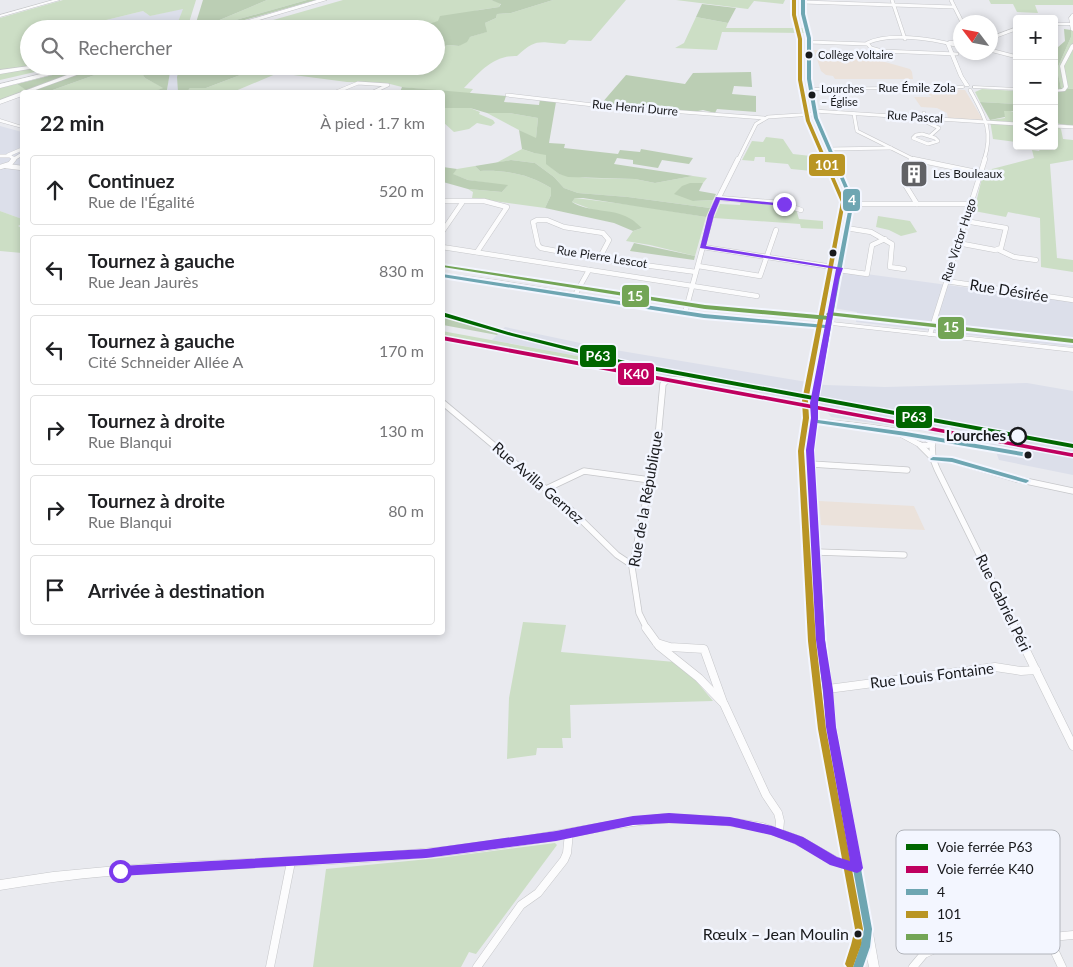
<!DOCTYPE html>
<html lang="fr">
<meta charset="utf-8">
<style>
body{margin:0;font-family:Lato,sans-serif;background:#f6f6f6;color:#202124}
.controls{position:absolute;right:15px;top:15px;display:grid;overflow:hidden;border-radius:5px;box-shadow:0 2px 8px #0003}
.controls button{width:45px;height:45px;display:grid;place-items:center;padding:0;border:0;border-bottom:1px solid #e0e0e0;background:#fff;color:#202124;font:25px sans-serif}
.compass{position:absolute;left:953px;top:15px;width:45px;height:45px;border-radius:50%;background:#fff;box-shadow:0 2px 8px #0003;rotate:302deg}
.stop{position:absolute;width:15px;height:15px;margin:-11px;border:4px solid #7c3aed;border-radius:50%;background:#fff}
.stop.end{background:#7c3aed;border-color:#fff;box-shadow:0 1px 5px #0008}
.list{margin:0;padding:0;list-style:none}
h2{display:flex;justify-content:space-between;align-items:center;height:65px;margin:0;padding:0 20px;font-size:21px}
h2 small{font-size:16px;font-weight:400;color:#757577}
.list li{display:grid;grid-template-columns:32px 1fr auto;gap:15px;align-items:center;box-sizing:border-box;height:70px;margin:0 10px 10px;padding:0 10px;border:1px solid #e0e0e0;border-radius:5px}
.list b{display:block;font-size:19px;white-space:nowrap}
.list p{margin:0;font-size:16px;white-space:nowrap;color:#757577}
.list em{font-size:16px;font-style:normal;color:#757577}
.icon{flex:none;width:28px;height:28px;fill:none;stroke:currentColor;stroke-width:2;stroke-linecap:round;stroke-linejoin:round}
.map{position:relative;flex:none;width:1073px;height:967px;overflow:hidden}
.search{position:absolute;background:#fff;box-shadow:0 2px 8px #0003;left:20px;top:20px;width:425px;height:55px;display:flex;align-items:center;gap:12px;box-sizing:border-box;padding:0 18px;border-radius:28px;color:#757577;font-size:19px}
.panel{position:absolute;background:#fff;box-shadow:0 2px 8px #0003;left:20px;top:90px;width:425px;height:545px;border-radius:5px}
.map>svg:first-child{display:block}
.built{fill:#dcdfea}
.education{fill:#ebe2db}
.green{fill:#ccdec5}
.forest{fill:#bbceb4}
.lines{fill:none;stroke-linecap:round;stroke-linejoin:round}
.minor-far3-casing{stroke:#c6c7ca;stroke-width:4}
.minor-far2-casing{stroke:#c6c7ca;stroke-width:5.5}
.minor-far1-casing{stroke:#c6c7ca;stroke-width:7}
.minor-casing{stroke:#c6c7ca;stroke-width:9}
.tertiary-casing{stroke:#c6c7ca;stroke-width:1}
.primary-casing{stroke:#c6c7ca;stroke-width:1}
.motorway-casing{stroke:#c6c7ca;stroke-width:1}
.minor-far3{stroke:#fcfcfd;stroke-width:3}
.minor-far2{stroke:#fcfcfd;stroke-width:4.5}
.minor-far1{stroke:#fcfcfd;stroke-width:5.5}
.minor{stroke:#fcfcfd;stroke-width:8}
.tertiary{fill:#fcfcfd;fill-rule:evenodd}
.primary{fill:#fcfcfd;fill-rule:evenodd}
.motorway{fill:#fcfcfd;fill-rule:evenodd}
.bus-1-casing{stroke:#f3f6ff;stroke-width:4}
.bus-2-casing{stroke:#f3f6ff;stroke-width:4}
.bus-3-casing{stroke:#f3f6ff;stroke-width:4}
.bus-1{fill:#6ea6b2;fill-rule:evenodd}
.bus-2{fill:#b99524;fill-rule:evenodd}
.bus-3{fill:#73a556;fill-rule:evenodd}
.rail-1-casing{stroke:#f3f6ff;stroke-width:3}
.rail-2-casing{stroke:#f3f6ff;stroke-width:3}
.rail-1{fill:#060;fill-rule:evenodd}
.rail-2{fill:#bf005f;fill-rule:evenodd}
.route{fill:#7c3aed}
.bus-dot{fill:#18191c;stroke:#f3f6ff;stroke-width:2}
.stop-dot{fill:#f3f6ff;stroke:#18191c;stroke-width:2.5}
.labels{text-anchor:middle;stroke-width:5;stroke-linejoin:round;paint-order:stroke}
.far-bus-label{font-size:11px;fill:#18191c;stroke:#f3f6ff;text-anchor:start}
.far-street-label{font-size:12px;fill:#18191c;stroke:#f3f6ff}
.far-poi-label{font-size:12px;fill:#18191c;stroke:#f3f6ff;text-anchor:start}
.street-label{font-size:15px;fill:#18191c;stroke:#f3f6ff}
.stop-label{font-size:15px;font-weight:bold;fill:#18191c;stroke:#f3f6ff;text-anchor:end}
.near-bus-label{font-size:16px;fill:#18191c;stroke:#f3f6ff;text-anchor:end}
.key{fill:#f3f6ff;stroke:#b1b4bb;stroke-width:1}
.key-label{font-size:14px;fill:#18191c}
.line-badge{stroke:#f3f6ff;stroke-width:2}
.badge-label{font-size:14px;text-anchor:middle;font-weight:bold;fill:#fff}
</style>
<div class="map">
<svg width="1073" height="967" viewBox="0 0 1073 967">
<rect width="100%" height="100%" fill="#e9eaef"/>
<g class="built">
<polygon points="184,8 178,23 143,29 90,29 98,22 143,11 150,16"/>
<polygon points="170,66 184,66 179,92 167,92"/>
<polygon points="0,126 22,132 22,219 0,211"/>
<polygon points="844,271 1073,302 1073,347 856,322 857,312 833,308"/>
<polygon points="505,327 609,349 825,385 885,387 1027,383 1073,391 1073,475 999,460 995,449 971,440 907,428 831,417 821,404 672,377 597,362 598,360 492,340"/>
</g>
<g class="education">
<polygon points="814,50 871,52 878,60 910,69 912,72 913,79 835,79 833,76 826,75 821,71"/>
<polygon points="925,88 965,90 983,120 948,118 947,113 937,108 921,107 914,97 932,97 923,91 927,91"/>
<polygon points="819,501 914,506 925,530 821,525"/>
</g>
<g class="green">
<polygon points="63,0 196,0 187,29 143,29 178,22 183,9 150,16 143,11 98,22 90,29 29,29 29,66 61,66 0,80 0,18"/>
<polygon points="267,0 307,0 204,29 193,29 195,26 210,24"/>
<polygon points="343,0 491,0 501,3 499,7 479,10 413,29 242,29"/>
<path d="M553,0H626L591,41L569,40L565,44C539,42 536,38 517,56C493,55 480,72 464,88L473,89L469,94L402,87L386,83L347,82L278,73L233,92H187L190,88H206L264,66L377,68L379,66H436V48L449,45L459,46L470,37L486,32L485,23L496,18L497,14L511,13Z"/>
<polygon points="676,0 785,0 783,4 754,1 748,9"/>
<polygon points="989,0 1073,0 1073,5 1035,5 1038,13 1017,12 1013,4 991,4"/>
<polygon points="696,17 728,23 726,28 803,28 804,33 722,32 717,50 675,48 684,43"/>
<polygon points="1073,18 1073,89 1061,88 1057,69 1071,37 1070,22"/>
<polygon points="120,66 137,66 145,78 164,88 152,92 47,92"/>
<polygon points="17,84 30,92 22,92 22,95 0,103 0,88"/>
<polygon points="982,89 1017,91 1017,104 980,102 975,92"/>
<polygon points="443,108 470,108 480,112 479,114 493,120 495,123 491,126 477,123 469,129 454,132 443,122"/>
<polygon points="1007,110 1017,113 1016,142 993,139 990,120 1005,118 1003,111"/>
<polygon points="487,113 509,113 538,118 536,139"/>
<polygon points="1054,123 1061,129 1063,139 1073,140 1073,160 1050,164 1057,258 1073,260 1073,272 1041,267 1040,218 1008,212 1006,217 974,211 982,178 988,170 1034,158 1032,150 1039,151 1042,146 1054,146"/>
<polygon points="766,137 783,139 793,154 811,156 812,171 791,169 788,164 765,162 765,157 755,157 754,161 742,160 752,141 763,142"/>
<polygon points="522,149 534,153 547,154 547,164 559,174 586,178 635,179 655,183 693,176 707,178 703,183 690,183 693,201 713,200 710,208 628,197 578,193 564,188 554,177 535,163 511,160 496,163"/>
<path d="M475,166L480,171C506,170 529,174 551,188V195L545,208L472,198L473,192L468,189L502,192L507,186L468,180L452,174L457,169Z"/>
<polygon points="575,198 640,206 706,217 695,256 650,245 626,241 633,231 642,228 572,202"/>
<polygon points="741,201 781,204 783,209 796,209 799,219 823,221 823,229 801,228 800,224 714,218 720,204 740,205"/>
<polygon points="0,211 22,219 22,224 18,226 22,228 22,253 0,251"/>
<polygon points="878,216 910,221 917,232 901,236 889,230 876,227"/>
<polygon points="442,331 599,360 596,366 443,336"/>
<polygon points="523,622 566,625 561,652 675,662 692,676 713,701 570,705 571,738 562,738 563,748 537,748 536,755 507,759 509,698"/>
<polygon points="555,843 557,845 476,954 469,952 461,967 313,967 326,869 439,858"/>
</g>
<g class="forest">
<polygon points="203,0 267,0 210,24 195,26"/>
<polygon points="307,0 316,0 227,25 204,29"/>
<polygon points="491,0 553,0 511,13 497,14 496,18 485,23 487,32 470,37 467,42 459,46 449,45 436,48 436,29 413,29 438,21 440,16 499,7 501,4"/>
<polygon points="702,4 736,8 728,23 696,17"/>
<polygon points="1064,29 1071,30 1071,37 1057,69 1061,88 1073,89 1073,126 1054,123 1054,115 1057,115 1054,105 1054,48 1057,48 1065,41"/>
<polygon points="88,66 97,68 120,66 47,92 29,92 17,84"/>
<polygon points="137,66 171,66 167,90 152,92 163,88 145,78"/>
<polygon points="180,66 264,66 206,88 190,88 187,92 178,92 177,77"/>
<polygon points="751,72 752,87 734,86 732,94 756,96 756,112 717,109 715,113 703,110 693,112 601,104 626,75 685,84 693,73"/>
<polygon points="402,87 506,96 504,102 539,105 540,99 556,102 549,143 565,144 564,148 618,154 620,150 640,152 641,149 693,158 689,164 662,160 658,168 633,164 633,160 617,158 614,164 693,176 655,183 635,179 568,177 559,174 546,164 546,155 534,153 522,149 519,130 536,138 538,118 509,113 487,113 470,108 443,108 442,92 400,92"/>
<polygon points="980,102 1017,104 1017,113 1013,111 1004,111 1005,117 990,120"/>
<path d="M511,160L535,163L554,177L564,188L578,193L628,197L710,208L706,217L583,198H575L572,202C590,213 612,208 629,218C634,220 638,225 642,228L633,231L614,223L545,208L551,195V188C529,174 506,170 480,171L475,166Z"/>
<polygon points="443,167 457,169 453,174 468,180 508,185 502,192 468,189 443,182"/>
<polygon points="690,183 703,183 699,191 716,194 713,200 693,201 674,194 682,186"/>
<polygon points="634,243 695,256 694,260 630,251"/>
<polygon points="443,316 499,333 497,335 443,325"/>
</g>
<g class="lines">
<defs>
<g id="minor-far3">
<polyline points="892,0 905,39"/>
<polyline points="951,0 962,22"/>
<polyline points="803,2 954,7"/>
<polyline points="809,42 867,44"/>
<path d="M955,45C932,39 889,32 867,43L871,48L882,51L957,54"/>
<polyline points="990,50 1017,57"/>
<path d="M970,90C984,116 994,130 984,160"/>
<polyline points="336,92 358,83 388,85 373,92"/>
<polyline points="507,95 602,106 764,118"/>
<polyline points="814,111 1017,124"/>
<polyline points="924,113 926,122 939,128 930,136"/>
<polyline points="854,114 857,131 915,160"/>
<polyline points="1054,126 1073,127"/>
<polygon points="922,134 935,138 938,141 928,144 913,138 916,135"/>
<polyline points="829,149 891,148"/>
<polyline points="8,155 22,149"/>
<polyline points="0,156 10,156 14,159 13,160"/>
<polyline points="14,159 22,154"/>
<polyline points="738,160 756,124 768,117 815,114"/>
</g>
<g id="minor-far2">
<polyline points="911,159 904,183 917,204"/>
<polyline points="913,159 981,173"/>
<polyline points="6,166 22,168"/>
<polyline points="0,167 10,164 14,159"/>
<polyline points="718,198 780,203 801,210"/>
<polyline points="442,201 484,201 507,207 477,252"/>
<polyline points="851,204 971,204"/>
<polygon points="537,220 547,220 564,227 603,233 609,240 599,259 541,248 538,245 533,222"/>
<polyline points="846,228 871,232 892,244 890,267 904,269"/>
<polyline points="442,232 462,203"/>
<polyline points="958,243 995,250 1001,248 1006,228 965,221"/>
<polyline points="442,247 757,296"/>
<polyline points="703,247 839,268"/>
<polyline points="999,250 1014,257 1036,260"/>
<polyline points="599,259 696,272"/>
<polyline points="698,266 760,276 776,230"/>
<polyline points="839,270 867,274 872,245 885,239"/>
<polyline points="946,281 1073,300"/>
<polyline points="575,295 589,270"/>
<polyline points="685,313 713,209 738,159"/>
<polyline points="930,334 985,159"/>
</g>
<g id="minor-far1">
<polyline points="442,402 571,510 617,555 632,565"/>
<polyline points="920,445 932,457"/>
<polyline points="932,445 933,459 937,469 1016,629"/>
<polyline points="933,459 952,460 1016,479 1073,491"/>
<polyline points="811,464 907,470"/>
<polyline points="546,489 584,471 650,480"/>
<polyline points="817,552 904,555"/>
<polyline points="647,629 639,613 632,567 657,448 663,384 668,379 688,381"/>
</g>
<g id="minor">
<polyline points="646,628 659,646 699,678 724,704 766,795 778,813 780,821 779,833"/>
<polyline points="1015,628 1073,746"/>
<polyline points="657,643 670,647 704,649 723,702"/>
<polyline points="828,689 995,667 1021,671 1036,670"/>
<polyline points="1048,937 1062,967"/>
<polyline points="270,967 291,862"/>
<polyline points="477,967 521,905 538,893 564,860 567,853 569,833"/>
<polyline points="913,967 924,954 937,948 1073,935"/>
</g>
<g id="tertiary">
<path d="M801,0H805V14L811,38V79L813,88L963,86L965,87L963,88L813,90L818,118L855,201L832,322L1073,348V352L832,325L817,403L818,419C842,421 920,428 936,441L935,446L928,448L917,446L893,433L818,423L814,447L817,521L821,552L825,640L832,689L835,720L879,967H869L867,957L863,967H853L863,935L852,871C830,866 813,852 793,843C771,832 746,828 722,825C702,823 681,822 661,823C624,826 587,834 550,841C514,847 478,852 442,856C331,867 219,867 108,876C72,879 36,884 0,890V880L53,872L106,867L160,863L374,853L443,847L526,836L629,818L664,814L712,816L738,819L763,823L802,837L837,857L850,862L825,720L824,689L817,640L813,552L809,521L806,447L811,418V403L825,329L704,318L496,284L442,277V273L496,280L704,314L826,325L825,323L826,322L849,201L814,118L807,79V38L801,14ZM909,436L922,439L928,443H922Z"/>
<polygon points="1072,14 1073,14 1073,31 1071,30 1070,25 1054,25 1054,23 1070,23 1069,18"/>
<polygon points="1017,27 1017,30 990,40 990,37"/>
<polygon points="949,41 960,41 960,43 950,44 963,76 969,85 969,86 965,86 959,76 946,44"/>
<polygon points="1073,44 1073,49 1064,66 1068,87 1065,91 1054,92 1054,90 1062,89 1064,87 1060,66 1071,45"/>
<polygon points="973,86 1017,88 1017,90 975,88 973,88"/>
<polygon points="0,119 22,126 22,128 0,122"/>
</g>
<polygon id="primary" points="53,0 60,0 0,17 0,15"/>
<g id="motorway">
<polygon points="317,0 327,0 229,29 218,29"/>
<polygon points="29,66 47,66 0,74 0,70"/>
<polygon points="73,66 85,66 0,88 0,84"/>
<polygon points="91,66 101,66 30,92 22,92 22,96 0,104 0,100"/>
</g>
</defs>
<use href="#minor-far3" class="minor-far3-casing"/>
<use href="#minor-far2" class="minor-far2-casing"/>
<use href="#minor-far1" class="minor-far1-casing"/>
<use href="#minor" class="minor-casing"/>
<use href="#tertiary" class="tertiary-casing"/>
<use href="#primary" class="primary-casing"/>
<use href="#motorway" class="motorway-casing"/>
<use href="#minor-far3" class="minor-far3"/>
<use href="#minor-far2" class="minor-far2"/>
<use href="#minor-far1" class="minor-far1"/>
<use href="#minor" class="minor"/>
<use href="#tertiary" class="tertiary"/>
<use href="#primary" class="primary"/>
<use href="#motorway" class="motorway"/>
<defs>
<g id="bus-1">
<polygon points="801,0 805,0 805,14 811,38 811,79 818,118 854,201 817,403 818,420 906,432 1028,453 1031,455 1028,457 906,436 817,423 813,450 825,640 835,727 872,929 870,947 863,967 853,967 860,947 864,929 827,727 817,640 807,450 812,418 811,403 825,328 704,318 442,277 442,274 704,314 826,325 850,201 814,118 807,79 807,38 801,14"/>
<polygon points="933,457 952,458 1028,480 1029,481 1026,483 952,462 931,460 930,459"/>
</g>
<polygon id="bus-2" points="792,0 796,0 796,15 802,39 802,80 810,121 845,202 808,401 809,418 804,451 816,641 826,729 863,929 861,945 853,967 847,967 845,964 851,945 855,929 818,729 808,641 798,451 803,418 802,401 841,202 806,121 798,80 798,39 792,15"/>
<g id="bus-3">
<polygon points="442,265 705,305 829,316 832,318 829,320 705,309 443,267"/>
<polygon points="829,312 1073,339 1073,343 827,315 826,314"/>
</g>
</defs>
<use href="#bus-1" class="bus-1-casing"/>
<use href="#bus-2" class="bus-2-casing"/>
<use href="#bus-3" class="bus-3-casing"/>
<use href="#bus-1" class="bus-1"/>
<use href="#bus-2" class="bus-2"/>
<use href="#bus-3" class="bus-3"/>
<defs>
<polygon id="rail-1" points="442,312 512,333 629,362 1073,444 1073,448 629,366 508,335 442,316"/>
<polygon id="rail-2" points="442,336 1071,453 1073,453 1073,457 442,340"/>
</defs>
<use href="#rail-1" class="rail-1-casing"/>
<use href="#rail-2" class="rail-2-casing"/>
<use href="#rail-1" class="rail-1"/>
<use href="#rail-2" class="rail-2"/>
</g>
<polygon class="route" points="716,197 787,204 784,206 720,200 714,215 706,246 843,268 839,279 818,403 818,418 814,450 825,640 833,690 836,727 863,868 861,871 857,873 830,865 795,844 771,835 730,826 669,823 633,825 556,841 426,858 120,876 117,874 115,871 117,867 120,866 426,849 556,831 633,816 669,813 730,817 772,826 803,837 837,857 850,861 826,727 823,690 816,640 806,450 811,418 810,403 836,269 700,248 708,215"/>
<defs>
<symbol id="building-square" viewBox="-11 -11 22 22"><rect x="-9" y="-9" width="18" height="18" rx="4" fill="#616266" stroke="#f3f6ff"/><path d="M-4-6H4V6H1V3H-1V6H-4ZM-2.5-4.3h1.7v1.8h-1.7ZM.8-4.3h1.7v1.8H.8ZM-2.5-1h1.7V.8h-1.7ZM.8-1h1.7V.8H.8Z" fill="#fff"/></symbol>
</defs>
<g fill-rule="evenodd">
<use href="#building-square" x="898" y="158" width="32" height="32"/>
</g>
<g class="bus-dot">
<circle cx="809" cy="55" r="4.5"/>
<circle cx="812" cy="95" r="4.5"/>
<circle cx="833" cy="253" r="4.5"/>
<circle cx="1028" cy="455" r="4.5"/>
<circle cx="858" cy="934" r="4.5"/>
</g>
<circle class="stop-dot" cx="1018" cy="436" r="8"/>
<g class="labels">
<g class="far-bus-label">
<text x="818" y="59">Collège Voltaire</text>
<text x="821" y="93">Lourches<tspan x="821" dy="13">– Église</tspan></text>
</g>
<g class="far-street-label">
<text x="917" y="92">Rue Émile Zola</text>
<text transform="translate(635 108) rotate(5)" y="4">Rue Henri Durre</text>
<text transform="translate(915 117) rotate(4)" y="4">Rue Pascal</text>
<text transform="translate(959 240) rotate(-72)" y="4">Rue Victor Hugo</text>
<text transform="translate(602 257) rotate(9)" y="4">Rue Pierre Lescot</text>
</g>
<g class="far-poi-label">
<text x="933" y="178">Les Bouleaux</text>
</g>
<g class="street-label">
<text transform="translate(1009 291) rotate(9)" y="5">Rue Désirée</text>
<text transform="translate(538 483) rotate(41)" y="5">Rue Avilla Gernez</text>
<text transform="translate(646 499) rotate(-80)" y="5">Rue de la République</text>
<text transform="translate(1003 603) rotate(64)" y="5">Rue Gabriel Péri</text>
<text transform="translate(932 676) rotate(-7)" y="5">Rue Louis Fontaine</text>
</g>
<g class="stop-label">
<text x="1006" y="441">Lourches</text>
</g>
<g class="near-bus-label">
<text x="849" y="940">Rœulx – Jean Moulin</text>
</g>
</g>
<rect x="896" y="830" width="164" height="124" rx="8" class="key"/>
<rect x="906" y="844" width="22" height="6" fill="#060"/>
<rect x="906" y="866" width="22" height="7" fill="#bf005f"/>
<rect x="906" y="889" width="22" height="6" fill="#6ea6b2"/>
<rect x="906" y="911" width="22" height="7" fill="#b99524"/>
<rect x="906" y="934" width="22" height="6" fill="#73a556"/>
<g class="key-label">
<text x="937" y="852">Voie ferrée P63</text>
<text x="937" y="874">Voie ferrée K40</text>
<text x="937" y="897">4</text>
<text x="937" y="919">101</text>
<text x="937" y="942">15</text>
</g>
<g class="line-badge">
<rect x="808" y="153" width="38" height="24" rx="5" fill="#b99524"/>
<rect x="842" y="188" width="19" height="24" rx="5" fill="#6ea6b2"/>
<rect x="621" y="284" width="29" height="24" rx="5" fill="#73a556"/>
<rect x="937" y="316" width="28" height="24" rx="5" fill="#73a556"/>
<rect x="579" y="344" width="38" height="24" rx="5" fill="#060"/>
<rect x="617" y="362" width="38" height="24" rx="5" fill="#bf005f"/>
<rect x="895" y="405" width="38" height="24" rx="5" fill="#060"/>
</g>
<g class="badge-label">
<text x="827" y="170">101</text>
<text x="852" y="205">4</text>
<text x="635" y="301">15</text>
<text x="951" y="332">15</text>
<text x="598" y="361">P63</text>
<text x="636" y="379">K40</text>
<text x="914" y="422">P63</text>
</g>
</svg>
<div class="controls">
<button>+</button>
<button>−</button>
<button><svg class="icon" aria-label="layers" viewBox="0 0 24 24"><path d="M12 4l9 5-9 5-9-5zM3 14l9 5 9-5"/></svg></button>
</div>
<svg class="compass" viewBox="-18 -18 36 36"><path d="M0-13l5 13h-10z" fill="#e53935"/><path d="M0 13l5-13h-10z" fill="#757577"/></svg>
<div class="stop" style="left:120px;top:871px"></div>
<div class="stop end" style="left:784px;top:204px"></div>
<div class="search"><svg class="icon" aria-label="search" viewBox="0 0 24 24"><circle cx="10" cy="10" r="6"/><path d="M15 15l6 6"/></svg>Rechercher</div>
<section class="panel">
<h2>22 min<small>À pied · 1.7 km</small></h2>
<ul class="list">
<li><svg class="icon" aria-label="ahead" viewBox="0 0 24 24"><path d="M12 20V5M6 11l6-6 6 6"/></svg><div><b>Continuez</b><p>Rue de l'Égalité</p></div><em>520 m</em></li>
<li><svg class="icon" aria-label="left" viewBox="0 0 24 24"><path d="M17 20v-9H6M10 6l-5 5 5 5"/></svg><div><b>Tournez à gauche</b><p>Rue Jean Jaurès</p></div><em>830 m</em></li>
<li><svg class="icon" aria-label="left" viewBox="0 0 24 24"><path d="M17 20v-9H6M10 6l-5 5 5 5"/></svg><div><b>Tournez à gauche</b><p>Cité Schneider Allée A</p></div><em>170 m</em></li>
<li><svg class="icon" aria-label="right" viewBox="0 0 24 24"><path d="M7 20v-9h11M14 6l5 5-5 5"/></svg><div><b>Tournez à droite</b><p>Rue Blanqui</p></div><em>130 m</em></li>
<li><svg class="icon" aria-label="right" viewBox="0 0 24 24"><path d="M7 20v-9h11M14 6l5 5-5 5"/></svg><div><b>Tournez à droite</b><p>Rue Blanqui</p></div><em>80 m</em></li>
<li><svg class="icon" aria-label="arrive" viewBox="0 0 24 24"><path d="M6 21V4h12l-3 4 3 4H6"/></svg><div><b>Arrivée à destination</b></div></li>
</ul>
</section>
</div>
